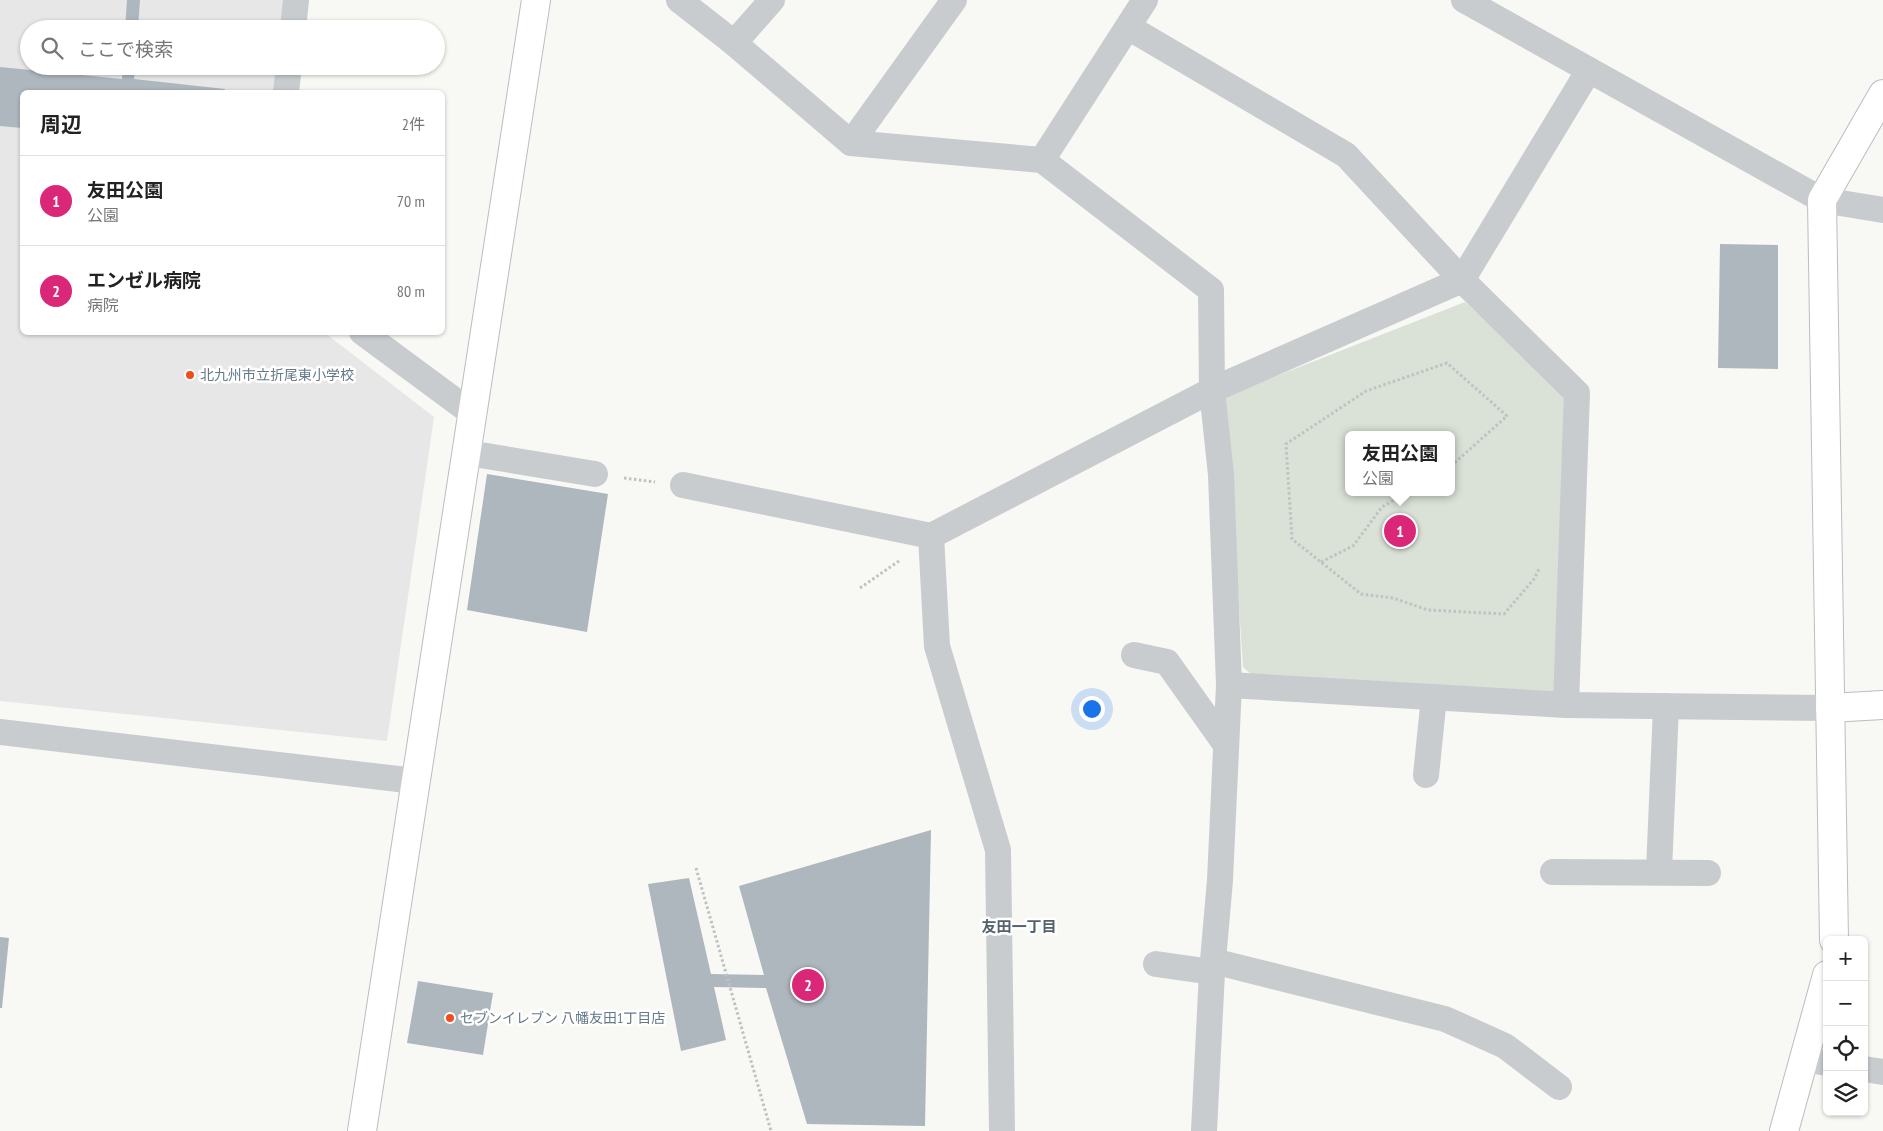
<!DOCTYPE html>
<html lang="ja">
<meta charset="utf-8">
<style>
body{margin:0;font-family:"PT Sans Narrow","Noto Sans JP",sans-serif;background:#f2f2f2;color:#222}
.controls{position:absolute;right:15px;bottom:15px;display:grid;overflow:hidden;border-radius:8px;box-shadow:0 1px 4px #0004}
.controls button{width:45px;height:45px;display:grid;place-items:center;padding:0;border:0;border-bottom:1px solid #e0e0e0;background:#fff;color:#222;font:25px sans-serif}
.you{position:absolute;left:1091px;top:708px;width:18px;height:18px;margin:-12px;border:4px solid #fff;border-radius:50%;background:#1a73e8;box-shadow:0 0 0 8px #1a73e833}
.badge{display:grid;place-items:center;width:32px;height:32px;border-radius:50%;background:#db2777;color:#fff;font-size:16px;font-weight:700}
.pin{position:absolute;translate:-50% -50%;border:2px solid #fff;box-shadow:0 1px 5px #0006}
.popup{position:absolute;left:1345px;top:431px;width:110px;height:65px;box-sizing:border-box;display:grid;place-content:center;border-radius:8px;background:#fff;filter:drop-shadow(0 1px 4px #0005);font-size:16px;white-space:nowrap;color:#767676}
.popup b{font-size:19px;color:#222}
.popup::after{content:'';position:absolute;left:50%;top:100%;margin-left:-10px;border:10px solid transparent;border-top-color:#fff}
.list{margin:0;padding:0;list-style:none}
h2{display:flex;justify-content:space-between;align-items:center;height:65px;margin:0;padding:0 20px;font-size:21px}
h2 small{font-size:16px;font-weight:400;color:#767676}
.list li{display:grid;grid-template-columns:32px 1fr auto;gap:15px;align-items:center;box-sizing:border-box;height:90px;padding:0 20px;border-top:1px solid #e0e0e0}
.list b{display:block;font-size:19px;white-space:nowrap}
.list p{margin:0;font-size:16px;white-space:nowrap;color:#767676}
.list em{font-size:16px;font-style:normal;color:#767676}
.icon{flex:none;width:28px;height:28px;fill:none;stroke:currentColor;stroke-width:2;stroke-linecap:round;stroke-linejoin:round}
.map{position:relative;flex:none;width:1883px;height:1131px;overflow:hidden}
.search{position:absolute;background:#fff;box-shadow:0 1px 4px #0004;left:20px;top:20px;width:425px;height:55px;display:flex;align-items:center;gap:12px;box-sizing:border-box;padding:0 18px;border-radius:28px;color:#767676;font-size:19px}
.panel{position:absolute;background:#fff;box-shadow:0 1px 4px #0004;left:20px;top:90px;width:425px;height:245px;border-radius:8px}
.map>svg:first-child{display:block}
.built{fill:#e6e7e6}
.green{fill:#dae1d6;fill-rule:evenodd}
.building{fill:#aeb7bd}
.lines{fill:none;stroke-linecap:round;stroke-linejoin:round}
.secondary-casing{stroke:#b8bec2;stroke-width:30}
.path{stroke:#bfc2c4;stroke-width:3;stroke-dasharray:2.5 2.5;stroke-linecap:butt}
.street{stroke:#c8cccf;stroke-width:26}
.secondary{stroke:#fff;stroke-width:28}
.poi-dot{fill:#f14d1c;stroke:#fff;stroke-width:2}
.labels{text-anchor:middle;stroke-width:5;stroke-linejoin:round;paint-order:stroke}
.poi-label{font-size:14px;fill:#657989;stroke:#fff;text-anchor:start}
.neighbourhood-label{font-size:15px;font-weight:bold;fill:#53626d;stroke:#fff}
</style>
<div class="map">
<svg width="1883" height="1131" viewBox="0 0 1883 1131">
<rect width="100%" height="100%" fill="#f8f8f5"/>
<polygon class="built" points="0,0 285,0 283,29 29,29 29,66 279,66 277,92 22,92 22,332 325,333 434,417 387,741 0,701"/>
<path class="green" d="M1465,302L1570,396L1561,691L1549,698L1258,681L1243,667L1225,396ZM1349,435H1451V492H1349Z"/>
<g class="building">
<polygon points="127,0 140,0 138,29 125,29"/>
<polygon points="123,66 135,66 134,79 225,89 224,92 22,92 22,128 0,126 0,67 122,79"/>
<polygon points="1720,244 1778,245 1778,369 1718,368"/>
<polygon points="487,474 608,494 587,632 467,610"/>
<polygon points="931,830 925,1126 807,1124 766,988 714,987 726,1040 681,1051 648,884 689,878 711,974 764,975 739,886"/>
<polygon points="0,937 9,938 2,1008 0,1008"/>
<polygon points="418,981 493,993 483,1055 407,1043"/>
</g>
<g class="lines">
<defs>
<g id="secondary">
<polyline points="1830,708 1883,705"/>
<polyline points="1834,940 1822,200 1883,94"/>
<polyline points="362,1131 536,0"/>
<polyline points="1784,1131 1827,975"/>
</g>
</defs>
<use href="#secondary" class="secondary-casing"/>
<g class="path">
<polyline points="1451,466 1507,416 1447,363 1366,391 1286,444 1292,539 1361,594 1393,598 1428,610 1504,614 1534,579 1539,569"/>
<polyline points="624,478 655,482"/>
<polyline points="1321,562 1353,546 1382,507 1408,492"/>
<polyline points="860,588 899,561"/>
<polyline points="696,868 771,1131"/>
</g>
<g class="street">
<polyline points="679,0 734,43 851,143 1042,160 1211,290 1212,390 1221,475 1229,685 1220,880 1212,972 1204,1131"/>
<polyline points="1464,0 1822,200 1883,210"/>
<polyline points="1128,27 1346,155 1462,280 1577,393 1566,705"/>
<polyline points="293,29 296,0"/>
<polyline points="734,43 772,0"/>
<polyline points="286,92 289,66"/>
<polyline points="851,143 954,0"/>
<polyline points="1042,160 1145,0"/>
<polyline points="362,332 473,414"/>
<polyline points="468,453 595,474"/>
<polyline points="683,485 931,536"/>
<polyline points="1134,655 1167,662 1226,745"/>
<polyline points="1229,685 1566,705 1830,708"/>
<polyline points="0,732 415,781"/>
<polyline points="1426,775 1434,697"/>
<polyline points="1659,871 1666,706"/>
<polyline points="1553,872 1708,873"/>
<polyline points="1213,961 1445,1019 1505,1046 1559,1087"/>
<polyline points="1156,964 1212,972"/>
<polyline points="1803,1059 1827,1063"/>
<polyline points="1864,1069 1883,1072"/>
<polyline points="1002,1131 998,850 937,646 931,536 1212,390 1462,280 1589,70"/>
</g>
<use href="#secondary" class="secondary"/>
</g>
<g class="poi-dot">
<circle cx="190" cy="375" r="5"/>
<circle cx="450" cy="1018" r="5"/>
</g>
<g class="labels">
<g class="poi-label">
<text x="200" y="380">北九州市立折尾東小学校</text>
<text x="460" y="1023">セブンイレブン 八幡友田1丁目店</text>
</g>
<g class="neighbourhood-label">
<text x="1019" y="932">友田一丁目</text>
</g>
</g>
</svg>
<div class="controls">
<button>+</button>
<button>−</button>
<button><svg class="icon" aria-label="locate" viewBox="0 0 24 24"><circle cx="12" cy="12" r="6"/><path d="M12 2v4M12 18v4M2 12h4M18 12h4"/></svg></button>
<button><svg class="icon" aria-label="layers" viewBox="0 0 24 24"><path d="M12 4l9 5-9 5-9-5zM3 14l9 5 9-5"/></svg></button>
</div>
<div class="you"></div>
<div class="pin badge" style="left:1400px;top:531px">1</div>
<div class="popup"><b>友田公園</b>公園</div>
<div class="pin badge" style="left:808px;top:985px">2</div>
<div class="search"><svg class="icon" aria-label="search" viewBox="0 0 24 24"><circle cx="10" cy="10" r="6"/><path d="M15 15l6 6"/></svg>ここで検索</div>
<section class="panel">
<h2>周辺<small>2件</small></h2>
<ul class="list">
<li><span class="badge">1</span><div><b>友田公園</b><p>公園</p></div><em>70 m</em></li>
<li><span class="badge">2</span><div><b>エンゼル病院</b><p>病院</p></div><em>80 m</em></li>
</ul>
</section>
</div>
